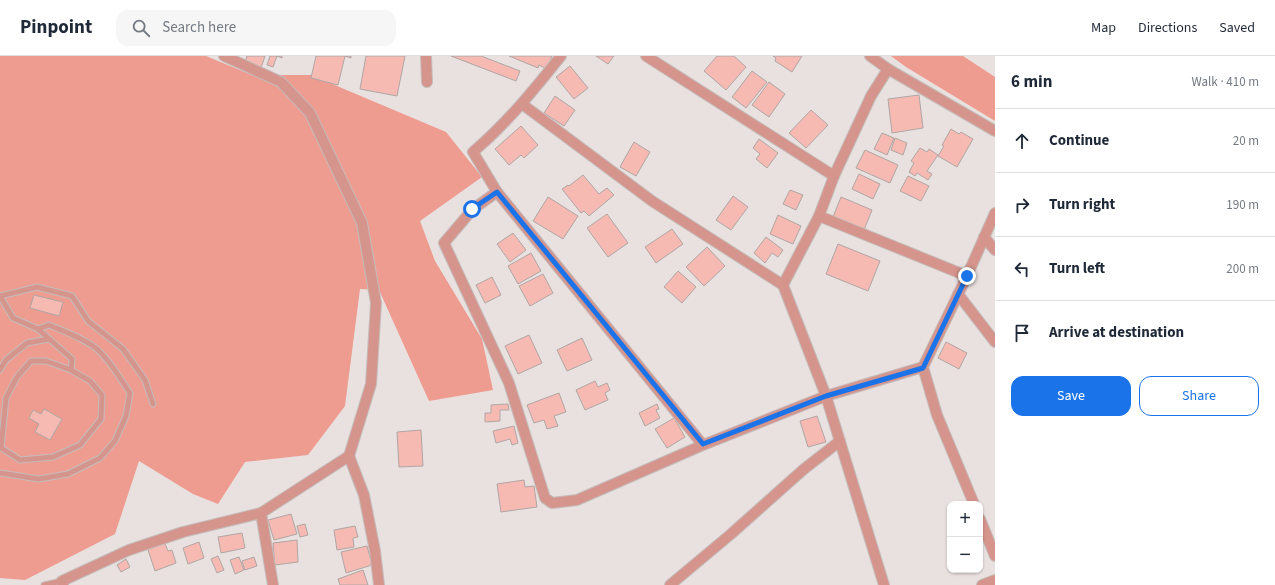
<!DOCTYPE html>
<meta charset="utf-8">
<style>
body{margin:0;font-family:"Source Sans 3",sans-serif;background:#f6f6f7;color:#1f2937}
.controls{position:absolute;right:12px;bottom:12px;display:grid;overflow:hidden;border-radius:8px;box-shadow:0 1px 3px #0004}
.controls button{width:36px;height:36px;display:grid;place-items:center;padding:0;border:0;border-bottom:1px solid #e0e1e3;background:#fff;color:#1f2937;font:20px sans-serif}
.stop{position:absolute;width:12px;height:12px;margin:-9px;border:3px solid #1a73e8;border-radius:50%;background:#fff}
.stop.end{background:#1a73e8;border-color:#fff;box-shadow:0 1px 4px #0008}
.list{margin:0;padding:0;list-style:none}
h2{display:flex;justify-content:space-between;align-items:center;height:52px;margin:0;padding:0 16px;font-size:17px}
h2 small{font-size:13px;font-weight:400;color:#747a83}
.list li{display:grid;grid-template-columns:26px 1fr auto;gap:12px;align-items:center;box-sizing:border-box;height:64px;padding:0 16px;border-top:1px solid #e0e1e3}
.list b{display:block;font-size:15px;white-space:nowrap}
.list em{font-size:13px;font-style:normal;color:#747a83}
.actions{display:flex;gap:8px;padding:12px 16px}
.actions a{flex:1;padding:9px 0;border:1px solid #1a73e8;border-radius:12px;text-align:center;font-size:14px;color:#1a73e8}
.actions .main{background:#1a73e8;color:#fff}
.icon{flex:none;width:22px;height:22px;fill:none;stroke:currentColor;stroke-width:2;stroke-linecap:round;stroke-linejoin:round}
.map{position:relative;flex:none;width:995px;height:529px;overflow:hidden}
header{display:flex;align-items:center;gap:24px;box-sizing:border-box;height:56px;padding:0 20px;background:#fff;border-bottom:1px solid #e0e1e3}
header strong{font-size:19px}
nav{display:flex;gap:22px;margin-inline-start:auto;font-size:14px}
.search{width:280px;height:36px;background:#f6f6f7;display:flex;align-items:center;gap:10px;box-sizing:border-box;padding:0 14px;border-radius:12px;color:#747a83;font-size:15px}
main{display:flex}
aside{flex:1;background:#fff}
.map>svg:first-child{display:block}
.green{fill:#ee9b90}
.building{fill:#f7bab2;stroke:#afa6a5}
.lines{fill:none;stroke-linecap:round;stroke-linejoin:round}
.service-casing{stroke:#c4bdbc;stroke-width:7}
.minor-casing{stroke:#c4bdbc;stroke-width:12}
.service{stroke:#d6958c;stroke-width:5}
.minor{stroke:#d6958c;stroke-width:10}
.route{stroke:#1a73e8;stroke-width:5}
</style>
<header>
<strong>Pinpoint</strong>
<div class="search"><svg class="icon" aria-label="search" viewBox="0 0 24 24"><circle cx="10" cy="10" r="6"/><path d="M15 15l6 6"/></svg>Search here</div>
<nav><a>Map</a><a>Directions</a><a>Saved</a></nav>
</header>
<main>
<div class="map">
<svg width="995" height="529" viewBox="0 0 995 529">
<rect width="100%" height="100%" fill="#e9e1df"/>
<g class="green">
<polygon points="0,0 206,0 252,19 311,19 446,76 482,121 420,165 435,205 482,283 493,334 429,345 379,234 360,233 345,350 308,399 245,406 218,448 193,438 139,405 115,478 25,524 0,522"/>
<polygon points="891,0 963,0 995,21 995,65 906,11"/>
</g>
<g class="building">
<polygon points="247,0 265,0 261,12 245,6"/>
<polygon points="270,0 282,0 282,2 277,0 273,11 267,9"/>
<polygon points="316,0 351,0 351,2 345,0 338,29 311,22"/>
<polygon points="366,0 405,0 397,40 360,33"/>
<polygon points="451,0 481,0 520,15 516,25"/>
<polygon points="509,0 552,0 547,13 539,9 538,12"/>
<polygon points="596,0 614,0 608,8"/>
<polygon points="717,0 734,0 746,11 726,34 704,15"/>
<polygon points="773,0 802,0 792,16 775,5 776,2"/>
<polygon points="570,10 588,32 574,43 556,21"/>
<polygon points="752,15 767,26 746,52 732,41"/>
<polygon points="769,26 785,38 769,61 752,49"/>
<polygon points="919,39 923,72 892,77 888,43"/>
<polygon points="555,40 575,54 564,70 544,57"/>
<polygon points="811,54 828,69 806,92 789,77"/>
<polygon points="521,70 538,89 524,102 521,99 509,109 495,93"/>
<polygon points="951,73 959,78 961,76 973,83 957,111 938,100 944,90 942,89"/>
<polygon points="882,77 894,82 887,99 874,93"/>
<polygon points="895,82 907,87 903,99 891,94"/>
<polygon points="759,83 778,97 767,112 756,103 760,98 753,92"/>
<polygon points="634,86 650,96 636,120 620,111"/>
<polygon points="920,92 927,96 929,93 938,99 927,115 932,118 928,124 917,117 915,120 909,116 914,107 911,105"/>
<polygon points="865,94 898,109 890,127 856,112"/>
<polygon points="859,118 880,128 873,143 852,133"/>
<polygon points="583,119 599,138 607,132 614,139 589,160 584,155 581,157 562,133 568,129 569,130"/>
<polygon points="908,120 929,130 921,145 900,135"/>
<polygon points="790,134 803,139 796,154 783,148"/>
<polygon points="733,140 748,151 731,174 716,164"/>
<polygon points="548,141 578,160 563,183 533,165"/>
<polygon points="841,141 872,154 864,174 833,161"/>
<polygon points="607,158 628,187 608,201 587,172"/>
<polygon points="778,159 801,170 793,188 770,178"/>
<polygon points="672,173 683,188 656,207 645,191"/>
<polygon points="513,177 526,194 510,206 497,188"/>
<polygon points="766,181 783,194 778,201 772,197 765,207 754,197"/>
<polygon points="838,188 880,205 868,235 826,218"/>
<polygon points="707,191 725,210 704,230 686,211"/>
<polygon points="531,197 541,215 518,228 508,210"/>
<polygon points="678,215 696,231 682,247 664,231"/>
<polygon points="543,218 553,237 530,250 519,230"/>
<polygon points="492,221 501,239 485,247 476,229"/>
<polygon points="34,239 63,246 59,260 30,252"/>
<polygon points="529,279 542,307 518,318 505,290"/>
<polygon points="582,282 592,304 567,315 557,294"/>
<polygon points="946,286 967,297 959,313 938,302"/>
<polygon points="595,325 598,331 607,327 610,334 605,337 608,344 585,354 576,334"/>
<polygon points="559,337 566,356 554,360 558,370 547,373 544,364 534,367 527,349"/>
<polygon points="508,348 509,354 500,354 500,365 485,366 485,357 491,357 491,349"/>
<polygon points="657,348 659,353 656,354 660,362 645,370 639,357"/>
<polygon points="44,353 62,363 50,384 35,376 39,368 29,362 33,354 41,358"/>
<polygon points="817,360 826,386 808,391 800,365"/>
<polygon points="674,362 685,381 667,392 655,373"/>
<polygon points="514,370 518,387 512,389 510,383 496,387 493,375"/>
<polygon points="421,374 423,410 399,411 397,376"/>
<polygon points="524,424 525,431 534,430 537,451 501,456 497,428"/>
<polygon points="291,458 297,478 274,484 268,464"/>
<polygon points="305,468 308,479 300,481 297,470"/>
<polygon points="355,470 358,481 353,482 354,491 337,494 334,474"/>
<polygon points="242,477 245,492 221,497 218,481"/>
<polygon points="297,484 298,506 275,509 273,487"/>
<polygon points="164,485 168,495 172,494 176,507 155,515 147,491"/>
<polygon points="199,486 204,502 188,508 183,492"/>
<polygon points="367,490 372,509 346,517 341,496"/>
<polygon points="218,500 224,514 217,517 211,503"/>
<polygon points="239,501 244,514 235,518 230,504"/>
<polygon points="254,501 257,510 245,514 242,505"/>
<polygon points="126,503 130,511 121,516 117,509"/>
<polygon points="363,514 368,529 340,529 338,523"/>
</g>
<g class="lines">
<defs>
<g id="service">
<polyline points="0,240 37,231 72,240 88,265 123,293 145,324 153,348"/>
<polyline points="0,314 6,304 27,287 49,283"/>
<polyline points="0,391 20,404 53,401 80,389 101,363 102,339 90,325 71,314 72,303 38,273 13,262 0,240"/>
<polyline points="1,392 6,342 17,321 31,305 46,305 71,314"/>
<path d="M0,417L39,423L68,418L100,402L115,385L126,360L130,337C121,324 113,309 101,297C91,285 63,275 49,269L38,273"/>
<polyline points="44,529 62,525"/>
</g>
<g id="minor">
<polyline points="224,0 281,26 310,57 362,167 376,247 371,328 349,400 364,439 375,495 379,529"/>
<polyline points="426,0 427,26"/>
<polyline points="646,0 834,120"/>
<polyline points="870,0 888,13 995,75"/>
<polyline points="522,48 652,145 783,229 826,340 884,529"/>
<path d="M497,136L473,96C507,67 533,35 561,0"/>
<polyline points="819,160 967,220"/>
<polyline points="984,181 995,194"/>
<polyline points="783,229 819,160 834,120 871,40 888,13"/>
<polyline points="958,238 995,286"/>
<polyline points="703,389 497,136 473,153 444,187 509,327 545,442 552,447 577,444 703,389 826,340 923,311"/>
<polyline points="974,448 937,359 923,311 967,220 995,157"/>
<polyline points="261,457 273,529"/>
<polyline points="980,463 995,500"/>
<polyline points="63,529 62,525 129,494 183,476 261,457 349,400"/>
<polyline points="670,529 731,478 804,413 840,385"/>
<polyline points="982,529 995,524"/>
</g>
</defs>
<use href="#service" class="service-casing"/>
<use href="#minor" class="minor-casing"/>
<use href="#service" class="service"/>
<use href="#minor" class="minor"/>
</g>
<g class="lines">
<polyline class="route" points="472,153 497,136 703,388 826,340 923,312 967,220"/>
</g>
</svg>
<div class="controls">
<button>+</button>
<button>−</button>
</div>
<div class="stop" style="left:472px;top:153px"></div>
<div class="stop end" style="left:967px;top:220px"></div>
</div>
<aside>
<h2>6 min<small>Walk · 410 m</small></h2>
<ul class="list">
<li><svg class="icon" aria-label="ahead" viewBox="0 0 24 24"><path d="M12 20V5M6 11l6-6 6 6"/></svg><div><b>Continue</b></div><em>20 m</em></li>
<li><svg class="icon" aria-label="right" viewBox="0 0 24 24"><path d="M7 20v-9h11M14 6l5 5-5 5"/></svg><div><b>Turn right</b></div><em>190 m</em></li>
<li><svg class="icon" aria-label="left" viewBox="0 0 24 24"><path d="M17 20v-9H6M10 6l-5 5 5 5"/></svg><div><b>Turn left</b></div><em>200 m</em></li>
<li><svg class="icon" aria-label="arrive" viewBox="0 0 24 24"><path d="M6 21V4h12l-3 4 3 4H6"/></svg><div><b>Arrive at destination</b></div></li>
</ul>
<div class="actions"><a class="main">Save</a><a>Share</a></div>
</aside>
</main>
